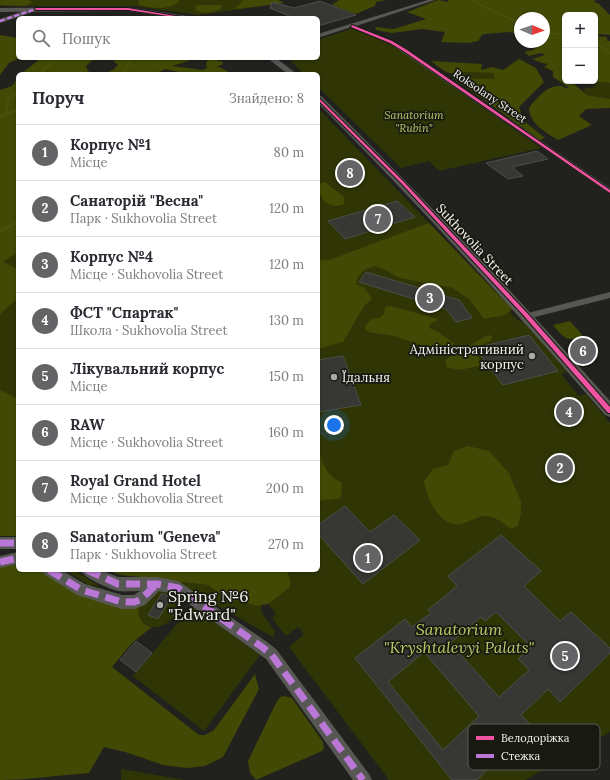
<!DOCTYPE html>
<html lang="uk">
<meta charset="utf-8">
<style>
body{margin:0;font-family:Lora,serif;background:#f2f2f3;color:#2b2b33}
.controls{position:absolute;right:12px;top:12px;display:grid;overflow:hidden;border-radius:6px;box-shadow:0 1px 3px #0004}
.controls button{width:36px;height:36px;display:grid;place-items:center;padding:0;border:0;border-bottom:1px solid #e1e1e2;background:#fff;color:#2b2b33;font:20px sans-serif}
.compass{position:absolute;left:514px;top:12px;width:36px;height:36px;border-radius:50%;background:#fff;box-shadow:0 1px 3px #0004;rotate:92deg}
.you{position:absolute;left:334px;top:425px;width:14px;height:14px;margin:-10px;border:3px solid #fff;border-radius:50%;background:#1a73e8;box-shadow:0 0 0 6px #1a73e833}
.badge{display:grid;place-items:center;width:26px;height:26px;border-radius:50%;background:#646467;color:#fff;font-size:13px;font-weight:700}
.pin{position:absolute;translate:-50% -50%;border:2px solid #fff;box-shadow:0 1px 4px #0006}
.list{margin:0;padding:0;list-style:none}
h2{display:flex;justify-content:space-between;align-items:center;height:52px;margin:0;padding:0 16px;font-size:17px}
h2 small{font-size:13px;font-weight:400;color:#7c7c81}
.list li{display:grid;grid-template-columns:26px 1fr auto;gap:12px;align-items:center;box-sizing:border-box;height:56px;padding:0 16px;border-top:1px solid #e1e1e2}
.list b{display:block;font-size:15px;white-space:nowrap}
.list p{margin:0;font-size:13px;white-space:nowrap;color:#7c7c81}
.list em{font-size:13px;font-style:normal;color:#7c7c81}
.icon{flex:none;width:22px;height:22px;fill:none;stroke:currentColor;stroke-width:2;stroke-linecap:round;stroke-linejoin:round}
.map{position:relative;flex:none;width:610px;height:780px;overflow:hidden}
.search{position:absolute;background:#fff;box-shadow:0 1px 3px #0004;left:16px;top:16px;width:304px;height:44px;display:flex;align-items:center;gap:10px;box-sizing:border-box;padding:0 14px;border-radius:6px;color:#7c7c81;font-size:15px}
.panel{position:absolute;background:#fff;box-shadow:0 1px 3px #0004;left:16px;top:72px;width:304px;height:500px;border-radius:6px}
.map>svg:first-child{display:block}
.green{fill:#303505}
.forest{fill:#414904}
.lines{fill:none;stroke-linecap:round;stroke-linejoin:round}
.stream-far2{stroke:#48500a;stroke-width:2}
.stream-far1{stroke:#48500a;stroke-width:2.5}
.stream{stroke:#48500a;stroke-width:3}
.building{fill:#373834;stroke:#4d4e49;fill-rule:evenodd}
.street{fill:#575854;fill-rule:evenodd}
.secondary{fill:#575854;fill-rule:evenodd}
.quiet-far1{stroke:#ba77d6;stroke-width:2.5;stroke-dasharray:5 2.5;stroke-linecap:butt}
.quiet{stroke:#ba77d6;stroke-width:7;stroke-dasharray:14 7;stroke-linecap:butt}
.cycleway-casing{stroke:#181a12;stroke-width:2}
.cycleway{fill:#f153a3;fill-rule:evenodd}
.poi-dot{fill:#aaaaa6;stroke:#181a12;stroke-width:1.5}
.labels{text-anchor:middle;stroke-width:3.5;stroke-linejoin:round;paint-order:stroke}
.far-street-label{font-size:11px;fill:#f3f4ef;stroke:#181a12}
.far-park-label{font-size:11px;font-style:italic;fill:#bac968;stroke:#181a12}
.street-label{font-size:13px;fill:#f3f4ef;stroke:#181a12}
.poi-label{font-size:13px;fill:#f3f4ef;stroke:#181a12;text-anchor:end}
.near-poi-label{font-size:16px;fill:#f3f4ef;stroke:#181a12;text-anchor:start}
.near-park-label{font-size:16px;font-style:italic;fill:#bac968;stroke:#181a12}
.key{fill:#181a12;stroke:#5a5b54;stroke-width:1}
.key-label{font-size:11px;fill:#f3f4ef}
</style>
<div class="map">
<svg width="610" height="780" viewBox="0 0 610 780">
<rect width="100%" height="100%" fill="#21211d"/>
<g class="green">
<polygon points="0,0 278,0 284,3 198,15 134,6 0,6"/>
<polygon points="353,28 391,44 541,148 439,171 429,161 401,168 318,87 318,74 304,74 288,58 318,58 318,40"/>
<polygon points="458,72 493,73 496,79 460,79"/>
<polygon points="597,82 610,83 610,99 587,95 583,89 596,86 594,83"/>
<polygon points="318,108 512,309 510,312 519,321 524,322 567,372 561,374 579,396 586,394 610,423 610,732 525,780 389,780 289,647 304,634 298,627 286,636 272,618 276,614 243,570 318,570"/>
<polygon points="18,231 18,474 0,468 0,238"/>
<polygon points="65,570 74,570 99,586 89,585"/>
<polygon points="182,582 208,585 227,599 238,600 256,606 261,605 262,613 275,631 274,638 180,584"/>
<path d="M159,589C162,590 168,590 171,592C191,603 165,638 145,624C138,620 137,612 139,605Z"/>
<polygon points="192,606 260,655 204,731 133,676"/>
<polygon points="121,769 185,780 121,780"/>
</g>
<g class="forest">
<polygon points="2,0 29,0 32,2 25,6 0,5 0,1"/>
<path d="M139,0H178L179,2C166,11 153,8 139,5L138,4Z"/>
<polygon points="242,0 278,0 284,3 237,9 236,7 241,3"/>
<polygon points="339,0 387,0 376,2 375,6 356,14 332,5"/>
<path d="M438,0L448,2V0H595L594,2L598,3L610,15V35L600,34L597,36L607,37V39H610L605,40L610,41V83L597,82L595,80V15H565V81H581L574,84L587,95L610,99V108L586,109L579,116L592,125L558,140C545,132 530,124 529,108C536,99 547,85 560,86C562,86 566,88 569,89L568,87L553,77V71L544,67L548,64L542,63L532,59L545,55L541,53L529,56L524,52L533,50L547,40L544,39V18H520V34L509,32L485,34L482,35L478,41L469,43L441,42L445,32L422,29L392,33L376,30L375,27L394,29L426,19L407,12Z"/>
<path d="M197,5H221L222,8C215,13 205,14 197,11L195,7Z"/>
<polygon points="0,35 18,38 18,58 20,58 9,63 0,75"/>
<polygon points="41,58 95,58 86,66 88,71 96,74 21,74"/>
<polygon points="124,58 189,59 189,61 172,66 203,70 207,68 206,62 211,58 223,62 222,65 217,66 233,74 187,74 165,69 156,74 102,74 113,70 118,65 113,61"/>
<path d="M519,59L536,68L544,82L519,107L524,121L545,138L540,140L453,78L495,79L493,73L458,72L459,74C447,75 440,68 431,61L482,64L481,70L492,67L503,70Z"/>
<polygon points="18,78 18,252 3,262 18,269 18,298 0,314 0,90 12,86"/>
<path d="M325,182L344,197V204C329,210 318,199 318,184Z"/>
<polygon points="429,223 512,309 505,315 484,319 469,299 453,288 400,278 381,268 375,266 364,270 357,278 356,285 364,287 372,299 364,306 343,342 318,349 318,257 322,260 329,260"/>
<path d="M391,306L438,319L436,322H431L429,328C437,330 448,339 455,344L447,347L430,348L394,336L368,332L365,328C368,321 371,318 379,318L384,314L385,307Z"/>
<path d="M570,321L584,337C566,342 565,339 553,325Z"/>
<polygon points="490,335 492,337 491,341 476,347 474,351 481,361 479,366 459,370 447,367 445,360 484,337"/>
<polygon points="0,390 18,399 18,536 0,536"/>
<path d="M468,446L489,451L509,473L521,502V513L518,526L511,529C503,523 494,515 484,516C476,517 468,523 460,524C439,527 426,497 424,481L433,469L448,465L454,451Z"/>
<path d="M318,449C323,465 327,476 342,483L341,498L318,501Z"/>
<path d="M18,564V570H42L79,594L139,605C137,616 141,625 152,627L132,643L112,667L199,735H205L214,730L255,674L259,689L223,757L205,766L187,768L163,765L125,752L104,747L89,773C59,775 30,780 0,780V566Z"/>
<polygon points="106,570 286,570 291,582 289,588 268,604 256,606 238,600 227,599 208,585 182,582 180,584 150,578 121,575"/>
<polygon points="285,696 292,698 323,742 324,748 322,751 256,780 250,773 248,761 276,703 280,697"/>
</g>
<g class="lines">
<g class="stream-far2">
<polyline points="473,0 480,5 520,23"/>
<polyline points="544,32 565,35"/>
<polyline points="595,42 610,53"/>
<polyline points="40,74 45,68 59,58"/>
<polyline points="119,74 125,71 132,58"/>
</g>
<g class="stream-far1">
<polyline points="6,115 8,99 18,92"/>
<polyline points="0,117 18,110"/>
</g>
<polyline class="stream" points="0,231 18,222"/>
</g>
<g class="building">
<polygon points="320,1 356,15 318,26 318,18 294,18 270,8 272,2 294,8"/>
<polygon points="537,151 548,159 512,167 523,176 508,179 486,163"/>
<polygon points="397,201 415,217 345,239 328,221"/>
<polygon points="366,272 426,290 428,288 443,293 442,295 459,300 472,318 456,322 446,309 359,282"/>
<polygon points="529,335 558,371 503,385 475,348"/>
<polygon points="343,356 361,405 318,412 318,360"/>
<polygon points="345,506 370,532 394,515 420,540 363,584 318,534 318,525"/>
<path d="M501,535L541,571L524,586L560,621L571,612L610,648V653L560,702L548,689L521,715L532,726L477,780H452L355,658L405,619L412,627L431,613L428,610L457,586L448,576ZM496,612L531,647L518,659L529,670L499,697L450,643L481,617L485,621ZM424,652L479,716L443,750L388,682Z"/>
<polygon points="162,593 171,597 158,619 148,615"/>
<polygon points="136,641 152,653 136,672 120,660"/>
</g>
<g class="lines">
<g class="street">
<polygon points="428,0 435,0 356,26 393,41 408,50 610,188 610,194 389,43 351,27 318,38 318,34"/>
<polygon points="36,7 39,9 38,10 0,23 0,19"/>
<polygon points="610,292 610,298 527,319 522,316 524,314"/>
<rect x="0" y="537" width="18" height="12"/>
<polygon points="18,552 18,564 0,568 0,556"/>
<path d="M42,570H61L85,584L122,595H134L140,591C133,591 125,592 118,591C109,589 84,578 80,570H100L118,577H157L178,581L267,642L276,649L369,774L372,780H353L266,659L175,594L159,591L145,605L134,609H122L77,595L44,574Z"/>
</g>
<g class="secondary">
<polygon points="128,7 187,16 191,18 173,18 128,11 0,12 0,8"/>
<polygon points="267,58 276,58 297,74 288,74"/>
<path d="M318,95L321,96C421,195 517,296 610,401V417L605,415C512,307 418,204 318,103Z"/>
</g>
<polyline class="quiet-far1" points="0,21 36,9"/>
<g class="quiet">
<polyline points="0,543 18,543"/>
<polyline points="0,562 18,558"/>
<polyline points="49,570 82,590 122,602 134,602 140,600 157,584"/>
<polyline points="87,570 118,584 157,584 178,588 262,647 271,654 363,780"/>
</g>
<defs>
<g id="cycleway">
<polygon points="35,8 128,8 188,18 181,18 128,10 36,10"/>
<polygon points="352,25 392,41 407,50 610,190 610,193 405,52 390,43 351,27"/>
<polygon points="318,97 404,182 529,315 610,407 610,413 608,413 525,317 402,184 318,100"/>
</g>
</defs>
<use href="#cycleway" class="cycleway-casing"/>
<use href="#cycleway" class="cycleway"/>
</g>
<g class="poi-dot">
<circle cx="532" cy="356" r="4"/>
<circle cx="334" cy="377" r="4"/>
<circle cx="160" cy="605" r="4"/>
</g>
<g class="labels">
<g class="far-street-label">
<text transform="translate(490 96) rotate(34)" y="4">Roksolany Street</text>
</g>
<g class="far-park-label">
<text x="414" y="119">Sanatorium<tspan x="414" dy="13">"Rubin"</tspan></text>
</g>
<g class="street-label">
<text transform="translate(475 244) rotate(47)" y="5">Sukhovolia Street</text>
</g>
<g class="poi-label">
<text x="524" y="354">Адміністративний<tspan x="524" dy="15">корпус</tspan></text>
<text x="342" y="382" text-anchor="start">Їдальня</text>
</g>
<g class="near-poi-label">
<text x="168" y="602">Spring №6<tspan x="168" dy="18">"Edward"</tspan></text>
</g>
<g class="near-park-label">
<text x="459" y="635">Sanatorium<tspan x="459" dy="18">"Kryshtalevyi Palats"</tspan></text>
</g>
</g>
<rect x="468" y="724" width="132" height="46" rx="6" class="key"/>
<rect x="476" y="736" width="18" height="4" fill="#f153a3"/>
<rect x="476" y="754" width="18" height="4" fill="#ba77d6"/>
<g class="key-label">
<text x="501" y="742">Велодоріжка</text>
<text x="501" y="760">Стежка</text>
</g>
</svg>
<div class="controls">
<button>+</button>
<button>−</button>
</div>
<svg class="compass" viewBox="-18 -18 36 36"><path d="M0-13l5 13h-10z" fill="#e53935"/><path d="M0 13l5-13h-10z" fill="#7c7c81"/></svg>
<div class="you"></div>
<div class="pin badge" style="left:368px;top:558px">1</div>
<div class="pin badge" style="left:560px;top:468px">2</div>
<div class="pin badge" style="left:430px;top:298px">3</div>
<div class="pin badge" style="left:569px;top:412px">4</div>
<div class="pin badge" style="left:565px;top:656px">5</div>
<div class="pin badge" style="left:583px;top:351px">6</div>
<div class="pin badge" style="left:378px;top:219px">7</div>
<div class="pin badge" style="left:350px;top:173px">8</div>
<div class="search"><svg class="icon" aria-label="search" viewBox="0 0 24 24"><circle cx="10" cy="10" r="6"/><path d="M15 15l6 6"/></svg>Пошук</div>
<section class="panel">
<h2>Поруч<small>Знайдено: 8</small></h2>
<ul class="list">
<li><span class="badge">1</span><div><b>Корпус №1</b><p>Місце</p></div><em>80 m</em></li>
<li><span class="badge">2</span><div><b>Санаторій &quot;Весна&quot;</b><p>Парк · Sukhovolia Street</p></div><em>120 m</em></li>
<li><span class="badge">3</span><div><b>Корпус №4</b><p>Місце · Sukhovolia Street</p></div><em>120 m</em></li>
<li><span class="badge">4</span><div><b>ФСТ &quot;Спартак&quot;</b><p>Школа · Sukhovolia Street</p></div><em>130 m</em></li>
<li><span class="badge">5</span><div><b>Лікувальний корпус</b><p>Місце</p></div><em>150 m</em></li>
<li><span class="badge">6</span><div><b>RAW</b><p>Місце · Sukhovolia Street</p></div><em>160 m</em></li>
<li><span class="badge">7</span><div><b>Royal Grand Hotel</b><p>Місце · Sukhovolia Street</p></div><em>200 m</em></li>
<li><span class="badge">8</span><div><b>Sanatorium &quot;Geneva&quot;</b><p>Парк · Sukhovolia Street</p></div><em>270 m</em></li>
</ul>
</section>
</div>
